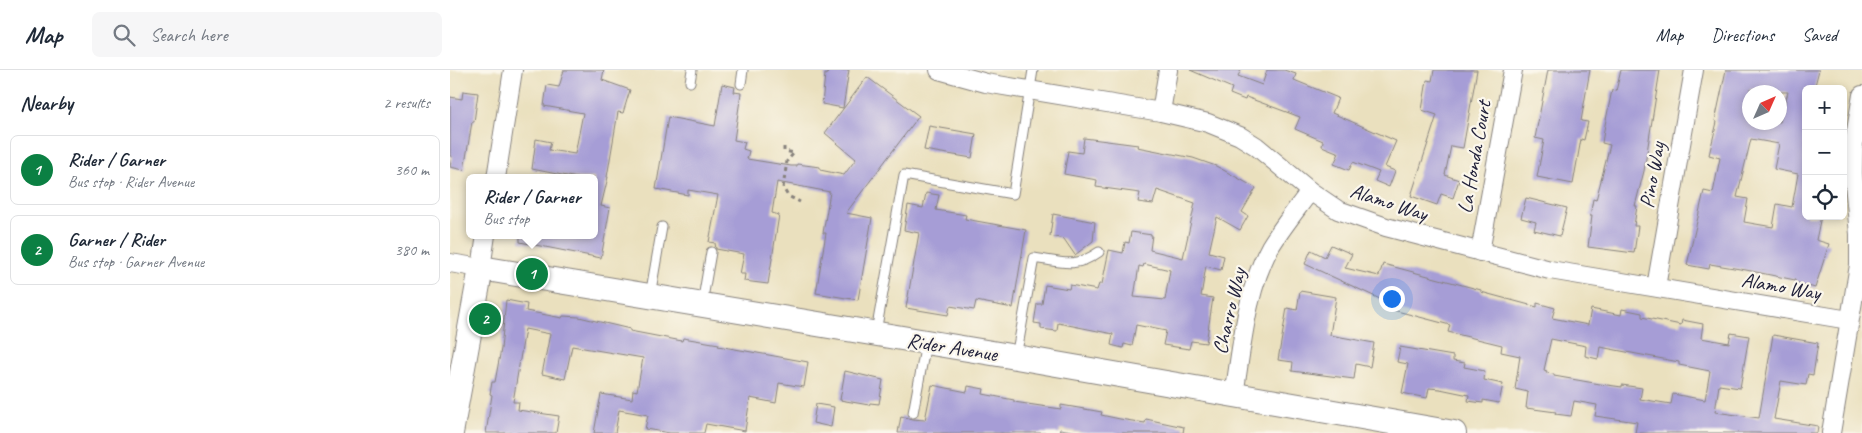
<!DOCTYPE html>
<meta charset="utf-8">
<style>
body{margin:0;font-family:Caveat,sans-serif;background:#f6f6f7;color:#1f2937}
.controls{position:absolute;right:15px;top:15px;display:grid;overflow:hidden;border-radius:8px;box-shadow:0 2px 8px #0003}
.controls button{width:45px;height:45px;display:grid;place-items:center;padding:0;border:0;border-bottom:1px solid #e0e1e3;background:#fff;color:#1f2937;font:25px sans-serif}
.compass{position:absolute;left:1292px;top:15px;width:45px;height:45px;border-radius:50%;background:#fff;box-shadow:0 2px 8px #0003;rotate:45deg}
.you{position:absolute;left:941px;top:228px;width:18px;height:18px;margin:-12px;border:4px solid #fff;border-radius:50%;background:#1a73e8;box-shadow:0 0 0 8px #1a73e833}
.badge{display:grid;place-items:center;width:32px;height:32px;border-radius:50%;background:#0b8043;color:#fff;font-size:16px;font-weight:700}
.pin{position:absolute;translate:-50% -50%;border:2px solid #fff;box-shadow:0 1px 5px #0006}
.popup{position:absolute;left:16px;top:104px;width:132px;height:65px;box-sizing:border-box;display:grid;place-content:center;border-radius:8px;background:#fff;filter:drop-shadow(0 1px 4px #0005);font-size:16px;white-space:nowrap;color:#747a83}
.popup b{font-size:19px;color:#1f2937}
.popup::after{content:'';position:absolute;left:50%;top:100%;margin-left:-10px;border:10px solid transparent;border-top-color:#fff}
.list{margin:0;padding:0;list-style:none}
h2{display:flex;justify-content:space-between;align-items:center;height:65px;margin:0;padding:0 20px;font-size:21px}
h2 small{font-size:16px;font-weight:400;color:#747a83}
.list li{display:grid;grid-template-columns:32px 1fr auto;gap:15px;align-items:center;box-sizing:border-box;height:70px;margin:0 10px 10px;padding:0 10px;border:1px solid #e0e1e3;border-radius:8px}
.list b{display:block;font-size:19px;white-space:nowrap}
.list p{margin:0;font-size:16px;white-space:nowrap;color:#747a83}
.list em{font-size:16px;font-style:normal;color:#747a83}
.icon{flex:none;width:28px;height:28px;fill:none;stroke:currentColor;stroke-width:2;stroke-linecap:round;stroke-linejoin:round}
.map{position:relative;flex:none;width:1412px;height:363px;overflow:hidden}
header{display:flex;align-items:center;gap:30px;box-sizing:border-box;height:70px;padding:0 25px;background:#fff;border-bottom:1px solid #e0e1e3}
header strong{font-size:24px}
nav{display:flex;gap:28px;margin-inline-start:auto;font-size:18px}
.search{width:350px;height:45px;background:#f6f6f7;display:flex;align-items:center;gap:12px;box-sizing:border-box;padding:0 18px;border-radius:8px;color:#747a83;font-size:19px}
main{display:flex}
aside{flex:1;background:#fff}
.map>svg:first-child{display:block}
.building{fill:#a69dd6;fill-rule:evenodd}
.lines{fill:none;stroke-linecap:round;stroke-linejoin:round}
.lane-casing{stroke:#86817c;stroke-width:11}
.street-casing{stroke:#86817c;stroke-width:20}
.secondary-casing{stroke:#86817c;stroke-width:26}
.path{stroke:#86817c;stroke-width:3;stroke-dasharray:4 4;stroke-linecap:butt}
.lane{stroke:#fff;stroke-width:9}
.street{stroke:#fff;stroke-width:18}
.secondary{stroke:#fff;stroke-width:24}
.labels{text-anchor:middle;stroke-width:4.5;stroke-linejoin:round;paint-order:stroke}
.street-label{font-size:21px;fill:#22223b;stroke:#fbf7ec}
</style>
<header>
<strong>Map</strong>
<div class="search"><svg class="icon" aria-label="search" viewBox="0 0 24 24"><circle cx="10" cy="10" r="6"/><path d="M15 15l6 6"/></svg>Search here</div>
<nav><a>Map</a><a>Directions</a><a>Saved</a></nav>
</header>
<main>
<aside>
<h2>Nearby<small>2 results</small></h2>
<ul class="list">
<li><span class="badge">1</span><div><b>Rider / Garner</b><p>Bus stop · Rider Avenue</p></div><em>360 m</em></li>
<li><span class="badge">2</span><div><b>Garner / Rider</b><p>Bus stop · Garner Avenue</p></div><em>380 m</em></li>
</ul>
</aside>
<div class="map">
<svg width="1412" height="363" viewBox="0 0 1412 363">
<rect width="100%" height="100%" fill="#fbf7ec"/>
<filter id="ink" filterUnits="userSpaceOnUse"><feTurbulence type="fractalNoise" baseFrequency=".02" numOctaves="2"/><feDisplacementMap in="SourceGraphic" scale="10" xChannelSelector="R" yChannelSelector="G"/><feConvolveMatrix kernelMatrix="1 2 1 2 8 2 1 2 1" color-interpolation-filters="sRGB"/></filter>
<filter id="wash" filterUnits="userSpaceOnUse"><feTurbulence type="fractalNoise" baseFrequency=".0096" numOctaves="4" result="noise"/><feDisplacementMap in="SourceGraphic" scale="20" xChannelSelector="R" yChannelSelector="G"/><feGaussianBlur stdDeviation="1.12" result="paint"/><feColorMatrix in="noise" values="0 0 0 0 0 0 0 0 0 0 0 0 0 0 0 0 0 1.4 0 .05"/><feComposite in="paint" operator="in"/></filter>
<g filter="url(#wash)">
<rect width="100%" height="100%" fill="#eae0be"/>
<g id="blocks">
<g class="building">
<polygon points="114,0 154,0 152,10 180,20 173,43 168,42 157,107 158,107 151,136 160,138 151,188 70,172 70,165 144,165 144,108 127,108 82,99 86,69 101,72 99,80 125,84 133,43 94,36 97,15 109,17"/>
<polygon points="378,0 399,0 393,38 372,34 375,4 377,5"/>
<polygon points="740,0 791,0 788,6 812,15 817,0 834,0 846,4 844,10 888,28 882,43 946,71 935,97 945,101 939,117 925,111 929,102 903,92 899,100 884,94 889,83 872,76 873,71 845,59 850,47 796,27 795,30 780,24 782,18"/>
<polygon points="984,0 1027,0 1013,78 1001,76 995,105 1009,110 1003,128 991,124 987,135 961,126 987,45 972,40 977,10 982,11"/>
<polygon points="1098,0 1140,0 1131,51 1138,52 1134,70 1131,69 1123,114 1087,107 1094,70 1085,68"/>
<polygon points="1171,0 1210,0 1194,101 1185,136 1187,136 1184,156 1188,156 1184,183 1138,177 1142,146 1140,146 1143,129 1146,130 1160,75 1152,73 1154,60 1162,20 1166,21"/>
<path d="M1276,0H1369L1364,19H1356V146H1371L1366,170L1379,174L1365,218L1345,212V210L1296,200L1260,194L1259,199L1237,195L1254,121L1263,123L1270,88L1259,85L1267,52L1265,51ZM1300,19L1316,22H1338L1330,52H1300ZM1301,69L1329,74L1324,99L1348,104L1342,137L1327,134L1323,157L1294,152L1298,129L1287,127Z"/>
<polygon points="417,7 469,46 396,143 422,148 408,230 366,223 376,163 373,163 380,122 327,112 322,143 329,145 318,214 294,211 295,204 290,204 294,184 266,179 265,173 259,172 268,125 238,120 238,125 206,119 218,47 265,56 272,14 285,17 284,22 291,23 284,70 295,72 293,79 299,81 297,89 341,96 347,96 347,94 370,97 370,100 394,105 406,89 375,63"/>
<polygon points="13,21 28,23 24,52 22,52 14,100 0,97 2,86 0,86 0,27 12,29"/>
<polygon points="479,56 526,64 522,88 474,80"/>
<path d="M634,68L688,75L687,77L743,88L766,96L806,118L792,142L798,146L790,160L767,147L759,182L774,186L771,200L756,196L751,226L763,228L756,273L741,271L739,279L713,275L716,261L686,255L682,276L674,274L673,278L661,275L663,264L608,253L607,261L591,259V254L584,253L587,234H592L595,215L619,219L620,215L647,220L649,214H652L659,180L673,183L675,172L679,173L681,162L702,165L700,180L733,188L745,133L707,120L703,134L688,132L690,123L646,117L647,110L614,104L618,81L632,83ZM694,194L720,200L715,230L684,227L689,196L693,197Z"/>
<polygon points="476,123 489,125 486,140 516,145 515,149 576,160 563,238 526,231 524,240 500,236 498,245 456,238 469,163 454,160 458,135 473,138"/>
<polygon points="1076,128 1117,138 1110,166 1084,160 1086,152 1071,148"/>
<polygon points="603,144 645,152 643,171 625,185 614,169 600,166"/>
<path d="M881,175L902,184L895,198L929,206L933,194L1031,220V222L1087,237V233L1105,238L1102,248L1138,255L1141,239L1171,245L1172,239L1192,243V247L1231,255L1232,250L1253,254L1251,268L1279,273L1281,263L1299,266L1290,318L1269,315L1265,342L1309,348L1323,265L1368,273L1363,305L1358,304L1356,315L1331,311L1324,349L1368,356L1367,363H1185L1187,352L1145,346L1147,335L1124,331L1121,346L1105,344L1106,342L1076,338L1078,322L1065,319L1070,286L1051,282L1052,275L998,262L1000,255L943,240L945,236L855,194L861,180L875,187ZM1101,269L1136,276L1135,286L1148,289L1150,277L1229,292V295L1260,301L1255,330L1223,324L1221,334L1190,329L1192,318L1172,315V317L1150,314L1104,306V304L1096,303L1097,301L1094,300Z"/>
<polygon points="850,221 886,227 880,265 924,273 920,297 906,294 904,309 842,301 843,292 828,290 837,238 847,240"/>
<polygon points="56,230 77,234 76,241 112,248 113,246 129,247 180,259 180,261 232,271 233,268 269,274 268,276 358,292 354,317 329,313 326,333 300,328 295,361 256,354 254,363 220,363 195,359 198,345 169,340 165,363 144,363 151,324 182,329 183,320 187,321 193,288 122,276 115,309 92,304 100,264 75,259 63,332 69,332 68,340 109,346 106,363 36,363 42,325 40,324 42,312 45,312 51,279"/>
<polygon points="950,277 1003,286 1003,291 1015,293 1014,297 1035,301 1034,310 1053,314 1049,333 1033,330 1033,333 1018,331 1019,325 990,319 979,318 977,328 952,323 958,294 947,292"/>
<polygon points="395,301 433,310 429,334 420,333 419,335 390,330"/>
<polygon points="482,315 517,322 518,316 534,319 533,324 564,330 564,332 611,339 611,335 652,342 651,345 670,349 695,353 696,349 734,357 733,363 634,363 610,359 609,363 448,363 451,346 462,349 475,350"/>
<polygon points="366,334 384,337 381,357 363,353"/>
</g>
</g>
</g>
<g filter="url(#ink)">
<use href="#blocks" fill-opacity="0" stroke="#86817c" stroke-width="1"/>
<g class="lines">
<defs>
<g id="lane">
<polyline points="240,12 242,0"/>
<polyline points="291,14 293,0"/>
<polyline points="200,226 212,157"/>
<polyline points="252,234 261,182"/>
<polyline points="426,262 454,105 563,124 583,0"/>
<path d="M566,287L584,188C611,192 625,199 649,182"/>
<polyline points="463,343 476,273"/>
</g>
<g id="street">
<polyline points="489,0 536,13 711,42 758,53 790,66 806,76 860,121 888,140 936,157 1100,200 1399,250"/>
<polyline points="711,42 718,0"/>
<polyline points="46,108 63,0"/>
<polyline points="1030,182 1063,0"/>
<polyline points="0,193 31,198 36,165"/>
<polyline points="1206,217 1244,0"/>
<path d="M784,325C792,276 796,221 820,177C832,157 847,139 860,121"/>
<polyline points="1381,363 1409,195 1409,164 1403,103 1404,73 1412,25"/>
</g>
<polyline id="secondary" points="1,363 31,198 566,287 1004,363"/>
</defs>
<use href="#lane" class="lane-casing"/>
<use href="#street" class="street-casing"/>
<use href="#secondary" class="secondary-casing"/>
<polyline class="path" points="334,77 334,81 344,83 337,91 333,118 338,126 350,132"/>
<use href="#lane" class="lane"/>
<use href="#street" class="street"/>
<use href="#secondary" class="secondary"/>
</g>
</g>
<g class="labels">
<g class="street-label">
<text transform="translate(1024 87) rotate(-80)" y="7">La Honda Court</text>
<text transform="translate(1202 105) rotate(-80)" y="7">Pino Way</text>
<text transform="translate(939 132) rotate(18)" y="7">Alamo Way</text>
<text transform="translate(1331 216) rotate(10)" y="7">Alamo Way</text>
<text transform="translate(779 241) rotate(-77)" y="7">Charro Way</text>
<text transform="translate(502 277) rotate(9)" y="7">Rider Avenue</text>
</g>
</g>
</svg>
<div class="controls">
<button>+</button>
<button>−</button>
<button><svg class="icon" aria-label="locate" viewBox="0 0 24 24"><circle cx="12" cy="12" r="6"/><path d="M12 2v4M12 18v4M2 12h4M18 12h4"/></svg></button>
</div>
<svg class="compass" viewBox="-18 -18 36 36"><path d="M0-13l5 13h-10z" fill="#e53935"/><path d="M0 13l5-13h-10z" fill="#747a83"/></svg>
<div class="you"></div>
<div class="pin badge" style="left:82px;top:204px">1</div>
<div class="popup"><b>Rider / Garner</b>Bus stop</div>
<div class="pin badge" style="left:35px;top:249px">2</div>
</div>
</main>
